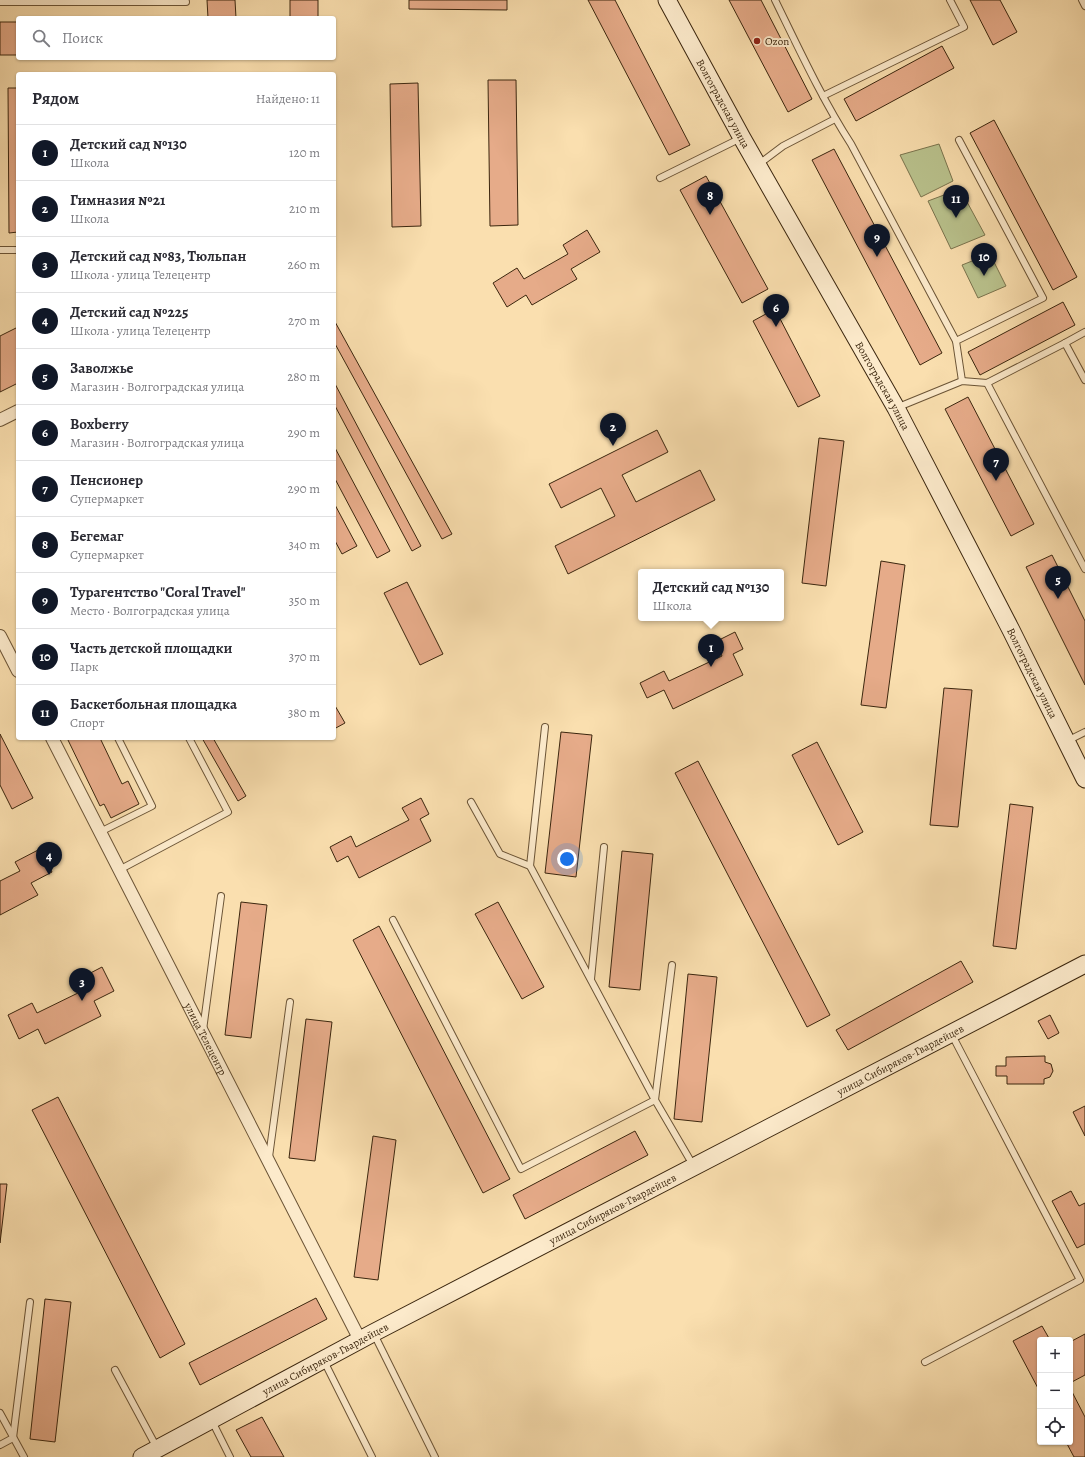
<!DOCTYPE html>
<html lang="ru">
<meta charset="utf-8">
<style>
body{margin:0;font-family:Alegreya,serif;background:#f2f2f3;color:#2b2b33}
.controls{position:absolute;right:12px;bottom:12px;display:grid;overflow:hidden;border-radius:4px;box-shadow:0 1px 3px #0004}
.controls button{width:36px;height:36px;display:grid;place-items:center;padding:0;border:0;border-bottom:1px solid #e1e1e2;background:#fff;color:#2b2b33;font:20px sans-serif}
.you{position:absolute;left:567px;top:859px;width:14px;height:14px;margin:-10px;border:3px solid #fff;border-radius:50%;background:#1a73e8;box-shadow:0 0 0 6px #1a73e833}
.badge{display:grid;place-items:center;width:26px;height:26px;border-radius:50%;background:#111827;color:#fff;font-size:13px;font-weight:700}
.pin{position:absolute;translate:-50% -33px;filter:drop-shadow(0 1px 2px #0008)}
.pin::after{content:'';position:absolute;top:21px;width:14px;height:12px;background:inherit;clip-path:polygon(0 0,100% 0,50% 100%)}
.popup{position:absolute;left:638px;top:569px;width:146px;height:52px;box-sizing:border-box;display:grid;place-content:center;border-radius:4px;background:#fff;filter:drop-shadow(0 1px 3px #0005);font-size:13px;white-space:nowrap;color:#7c7c81}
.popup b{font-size:15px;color:#2b2b33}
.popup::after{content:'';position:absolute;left:50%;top:100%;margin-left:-8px;border:8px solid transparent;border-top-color:#fff}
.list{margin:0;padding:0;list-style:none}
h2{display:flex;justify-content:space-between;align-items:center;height:52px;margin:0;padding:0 16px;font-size:17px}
h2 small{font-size:13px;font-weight:400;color:#7c7c81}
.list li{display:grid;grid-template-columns:26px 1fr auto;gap:12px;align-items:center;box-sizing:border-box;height:56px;padding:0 16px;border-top:1px solid #e1e1e2}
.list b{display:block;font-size:15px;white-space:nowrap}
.list p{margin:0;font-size:13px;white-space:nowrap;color:#7c7c81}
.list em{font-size:13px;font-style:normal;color:#7c7c81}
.icon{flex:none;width:22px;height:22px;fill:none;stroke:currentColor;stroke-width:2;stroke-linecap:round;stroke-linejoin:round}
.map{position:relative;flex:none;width:1085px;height:1457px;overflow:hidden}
.search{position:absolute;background:#fff;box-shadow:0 1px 3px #0004;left:16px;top:16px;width:320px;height:44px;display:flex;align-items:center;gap:10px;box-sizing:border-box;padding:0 14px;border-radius:4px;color:#7c7c81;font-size:15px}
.panel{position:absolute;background:#fff;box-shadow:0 1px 3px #0004;left:16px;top:72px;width:320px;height:668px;border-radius:4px}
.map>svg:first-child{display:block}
.green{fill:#bac38e;stroke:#7a744e}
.building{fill:#e6ab89;stroke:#3b260e}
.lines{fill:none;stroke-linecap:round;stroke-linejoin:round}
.lane-casing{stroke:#6b5436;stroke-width:8}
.street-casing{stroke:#6b5436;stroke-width:14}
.secondary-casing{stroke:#3b260e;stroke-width:19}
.lane{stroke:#fceacb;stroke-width:6}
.street{stroke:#fceacb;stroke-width:12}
.secondary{stroke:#fceacb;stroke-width:17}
.poi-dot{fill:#8f2418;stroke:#fceacb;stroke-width:1.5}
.labels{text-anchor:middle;stroke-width:4;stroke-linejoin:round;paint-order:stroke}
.poi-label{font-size:11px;fill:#3b260e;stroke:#fceacb;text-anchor:start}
.street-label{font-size:11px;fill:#3b260e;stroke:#fceacb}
</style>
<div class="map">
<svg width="1085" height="1457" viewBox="0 0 1085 1457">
<rect width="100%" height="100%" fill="#fadfaf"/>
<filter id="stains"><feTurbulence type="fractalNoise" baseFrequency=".005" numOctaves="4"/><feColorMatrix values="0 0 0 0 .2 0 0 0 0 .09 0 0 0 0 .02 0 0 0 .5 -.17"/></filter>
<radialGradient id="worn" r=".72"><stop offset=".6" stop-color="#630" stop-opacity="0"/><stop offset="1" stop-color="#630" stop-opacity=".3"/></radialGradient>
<g class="green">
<polygon points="939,144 953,181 921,197 900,155"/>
<polygon points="960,189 985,235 951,249 928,201"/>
<polygon points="990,254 1006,286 978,298 962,265"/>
</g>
<g class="building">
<polygon points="207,0 235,0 236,18 208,18"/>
<rect x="290" y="0" width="28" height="18"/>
<polygon points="409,0 507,0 507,10 409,9"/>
<polygon points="588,0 615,0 690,145 669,155"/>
<polygon points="729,0 761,0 812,99 788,112"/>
<polygon points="970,0 1000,0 1017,32 993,45"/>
<rect x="0" y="22" width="18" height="33"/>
<polygon points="942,46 954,68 856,121 844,99"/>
<polygon points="488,80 516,80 518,225 490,226"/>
<polygon points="418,83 421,226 392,227 390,84"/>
<polygon points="8,88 18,88 18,232 9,233"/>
<polygon points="994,120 1077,277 1053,290 970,133"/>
<polygon points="834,149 942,353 920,365 812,160"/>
<polygon points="706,176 768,289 742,303 680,190"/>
<polygon points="587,230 600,252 571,269 577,279 532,305 526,295 507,307 493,283 517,268 524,279 568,254 563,245"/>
<polygon points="1063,302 1075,325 980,375 968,352"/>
<polygon points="775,309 820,396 798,407 753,321"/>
<polygon points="334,320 452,534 442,539 334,342"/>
<polygon points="18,327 18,383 0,392 0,336"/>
<polygon points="334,382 421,546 412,551 334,404"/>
<polygon points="968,397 1034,524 1011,536 945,409"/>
<polygon points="657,430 668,452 622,475 636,502 700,470 715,500 568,574 555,546 615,516 601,488 561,508 549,484"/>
<polygon points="819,438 844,441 826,586 802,583"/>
<polygon points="334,446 390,551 377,558 334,477"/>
<polygon points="334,503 357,546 342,554 334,539"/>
<polygon points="1052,555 1085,621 1085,685 1026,567"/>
<polygon points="881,561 905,565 886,708 861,705"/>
<polygon points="407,582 443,654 420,665 384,593"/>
<polygon points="735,632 743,649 733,654 743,675 673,709 664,690 647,698 640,683 664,671 669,681 722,656 715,642"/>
<polygon points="944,688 972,690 958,827 930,825"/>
<polygon points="334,704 345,723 334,729"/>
<polygon points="561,732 592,735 576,877 545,873"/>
<polygon points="0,734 33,798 12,809 0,785"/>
<polygon points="67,738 100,738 122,784 128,781 139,804 111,818 104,804 100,806"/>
<polygon points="202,738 213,738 246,796 238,801"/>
<polygon points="817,742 863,832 838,845 792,755"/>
<polygon points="698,761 830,1015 807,1027 675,773"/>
<polygon points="421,798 429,814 420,819 431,841 359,878 348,856 337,862 330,847 351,836 356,847 409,820 402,808"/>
<polygon points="1010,804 1033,807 1016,949 993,946"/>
<polygon points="40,849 52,872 31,883 38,895 0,915 0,881 20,871 15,862"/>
<polygon points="622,851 653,854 640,990 609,987"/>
<polygon points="241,902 267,905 251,1038 225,1035"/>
<polygon points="498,902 544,987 522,999 475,914"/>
<polygon points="379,926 510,1179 483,1193 353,940"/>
<polygon points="961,961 973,982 848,1050 836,1030"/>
<polygon points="102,967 114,991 94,1001 101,1016 45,1044 38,1029 19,1039 8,1015 32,1003 37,1013 82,991 77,980"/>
<polygon points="688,974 717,977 702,1122 674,1119"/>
<polygon points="1050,1015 1059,1033 1048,1039 1038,1021"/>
<polygon points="306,1019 332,1022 315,1161 289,1158"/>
<polygon points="1045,1056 1045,1062 1051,1064 1053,1071 1050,1077 1044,1079 1044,1084 1007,1084 1007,1076 996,1076 996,1066 1006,1066 1006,1057"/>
<polygon points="58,1097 185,1344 160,1358 32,1110"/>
<polygon points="1085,1106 1085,1136 1073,1112"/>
<polygon points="635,1131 648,1155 525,1219 513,1195"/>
<polygon points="373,1136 396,1140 378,1280 354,1277"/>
<polygon points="0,1184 7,1184 0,1243"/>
<polygon points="1071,1191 1079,1206 1085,1203 1085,1244 1077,1248 1052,1201"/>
<polygon points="316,1298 327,1319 200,1385 189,1363"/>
<polygon points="45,1299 71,1302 55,1442 30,1439"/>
<polygon points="1042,1326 1050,1340 1040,1340 1040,1392 1013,1341"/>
<polygon points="1085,1334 1085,1375 1070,1383 1070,1342"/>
<polygon points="1070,1388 1085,1417 1085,1457 1074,1457 1066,1442 1070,1442"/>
<polygon points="262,1417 284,1457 251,1457 236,1430"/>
</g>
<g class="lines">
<defs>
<g id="lane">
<path d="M775,0C799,49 822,99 851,144L956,341"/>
<polyline points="1082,0 1085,6"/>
<polyline points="0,2 186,2"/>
<polyline points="823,96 964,27 950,0"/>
<polyline points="959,140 1043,298 956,341 962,381"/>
<polyline points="759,164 783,146 835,119"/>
<polyline points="660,178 741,138"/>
<polyline points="0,250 18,250"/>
<polyline points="1065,343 1085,332"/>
<polyline points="987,383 1085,569"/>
<polyline points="896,408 962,381 987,383 1065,343 1085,380"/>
<polyline points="545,727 530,866 655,1100 693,1165"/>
<polyline points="1067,741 1085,732"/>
<polyline points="471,802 500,854 530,866"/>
<polyline points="100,832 152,806 118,738"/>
<polyline points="119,870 228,812 189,738"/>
<polyline points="393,920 521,1169 655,1100 672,965"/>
<polyline points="591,979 604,847"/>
<polyline points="203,1030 221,896"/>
<polyline points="269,1157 290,1002"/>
<polyline points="374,1334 435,1457"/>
<polyline points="324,1361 372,1457"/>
<polyline points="925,1362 1080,1280 952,1035"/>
<polyline points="115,1370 157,1448"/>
<polyline points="0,1413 24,1457"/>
<polyline points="212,1421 230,1457"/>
<polyline points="0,1445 13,1438 30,1302"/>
</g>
<g id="street">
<polyline points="0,420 18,411"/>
<polyline points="0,636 18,671"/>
<path id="s1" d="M52,738L360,1340"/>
</g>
<g id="secondary">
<path id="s2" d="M667,0L742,138L896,408L1011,630L1085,779"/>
<path id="s3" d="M142,1457L373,1333L1085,964"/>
</g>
</defs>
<use href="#lane" class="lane-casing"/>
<use href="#street" class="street-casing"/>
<use href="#secondary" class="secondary-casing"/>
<use href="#lane" class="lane"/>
<use href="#street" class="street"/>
<use href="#secondary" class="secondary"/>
</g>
<circle class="poi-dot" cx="757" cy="41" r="4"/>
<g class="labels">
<g class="poi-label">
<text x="765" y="45">Ozon</text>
</g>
<g class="street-label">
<text dy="4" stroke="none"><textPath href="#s2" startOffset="118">Волгоградская улица</textPath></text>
<text dy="4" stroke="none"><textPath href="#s2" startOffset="442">Волгоградская улица</textPath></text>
<text dy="4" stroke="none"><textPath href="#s2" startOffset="766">Волгоградская улица</textPath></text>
<text dy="4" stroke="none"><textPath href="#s1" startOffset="338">улица Телецентр</textPath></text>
<text dy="4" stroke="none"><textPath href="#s3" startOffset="856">улица Сибиряков-Гвардейцев</textPath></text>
<text dy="4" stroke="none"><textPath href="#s3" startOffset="532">улица Сибиряков-Гвардейцев</textPath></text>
<text dy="4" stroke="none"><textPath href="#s3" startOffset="208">улица Сибиряков-Гвардейцев</textPath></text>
</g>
</g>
<rect width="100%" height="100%" filter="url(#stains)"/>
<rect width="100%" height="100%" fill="url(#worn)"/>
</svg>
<div class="controls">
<button>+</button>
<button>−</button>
<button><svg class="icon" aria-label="locate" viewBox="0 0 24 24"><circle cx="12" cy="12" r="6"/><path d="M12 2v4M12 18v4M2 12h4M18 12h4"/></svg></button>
</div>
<div class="you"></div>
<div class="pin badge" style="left:711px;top:667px">1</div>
<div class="popup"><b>Детский сад №130</b>Школа</div>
<div class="pin badge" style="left:613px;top:446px">2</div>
<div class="pin badge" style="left:82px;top:1001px">3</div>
<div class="pin badge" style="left:49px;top:875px">4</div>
<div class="pin badge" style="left:1058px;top:599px">5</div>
<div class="pin badge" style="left:776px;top:327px">6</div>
<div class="pin badge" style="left:996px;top:481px">7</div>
<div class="pin badge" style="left:710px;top:215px">8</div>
<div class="pin badge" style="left:877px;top:257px">9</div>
<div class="pin badge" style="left:984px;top:276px">10</div>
<div class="pin badge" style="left:956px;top:218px">11</div>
<div class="search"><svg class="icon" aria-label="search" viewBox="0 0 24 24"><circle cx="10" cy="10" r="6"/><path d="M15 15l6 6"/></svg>Поиск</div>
<section class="panel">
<h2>Рядом<small>Найдено: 11</small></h2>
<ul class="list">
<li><span class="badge">1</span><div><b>Детский сад №130</b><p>Школа</p></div><em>120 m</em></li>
<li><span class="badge">2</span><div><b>Гимназия №21</b><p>Школа</p></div><em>210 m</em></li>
<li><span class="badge">3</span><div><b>Детский сад №83, Тюльпан</b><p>Школа · улица Телецентр</p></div><em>260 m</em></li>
<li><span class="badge">4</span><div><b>Детский сад №225</b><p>Школа · улица Телецентр</p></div><em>270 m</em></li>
<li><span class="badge">5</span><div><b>Заволжье</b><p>Магазин · Волгоградская улица</p></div><em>280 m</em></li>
<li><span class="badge">6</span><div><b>Boxberry</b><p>Магазин · Волгоградская улица</p></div><em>290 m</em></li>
<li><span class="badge">7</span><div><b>Пенсионер</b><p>Супермаркет</p></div><em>290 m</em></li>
<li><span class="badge">8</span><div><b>Бегемаг</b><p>Супермаркет</p></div><em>340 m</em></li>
<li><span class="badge">9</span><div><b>Турагентство &quot;Coral Travel&quot;</b><p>Место · Волгоградская улица</p></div><em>350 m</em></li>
<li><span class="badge">10</span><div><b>Часть детской площадки</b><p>Парк</p></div><em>370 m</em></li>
<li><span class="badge">11</span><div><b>Баскетбольная площадка</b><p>Спорт</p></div><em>380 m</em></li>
</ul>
</section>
</div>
